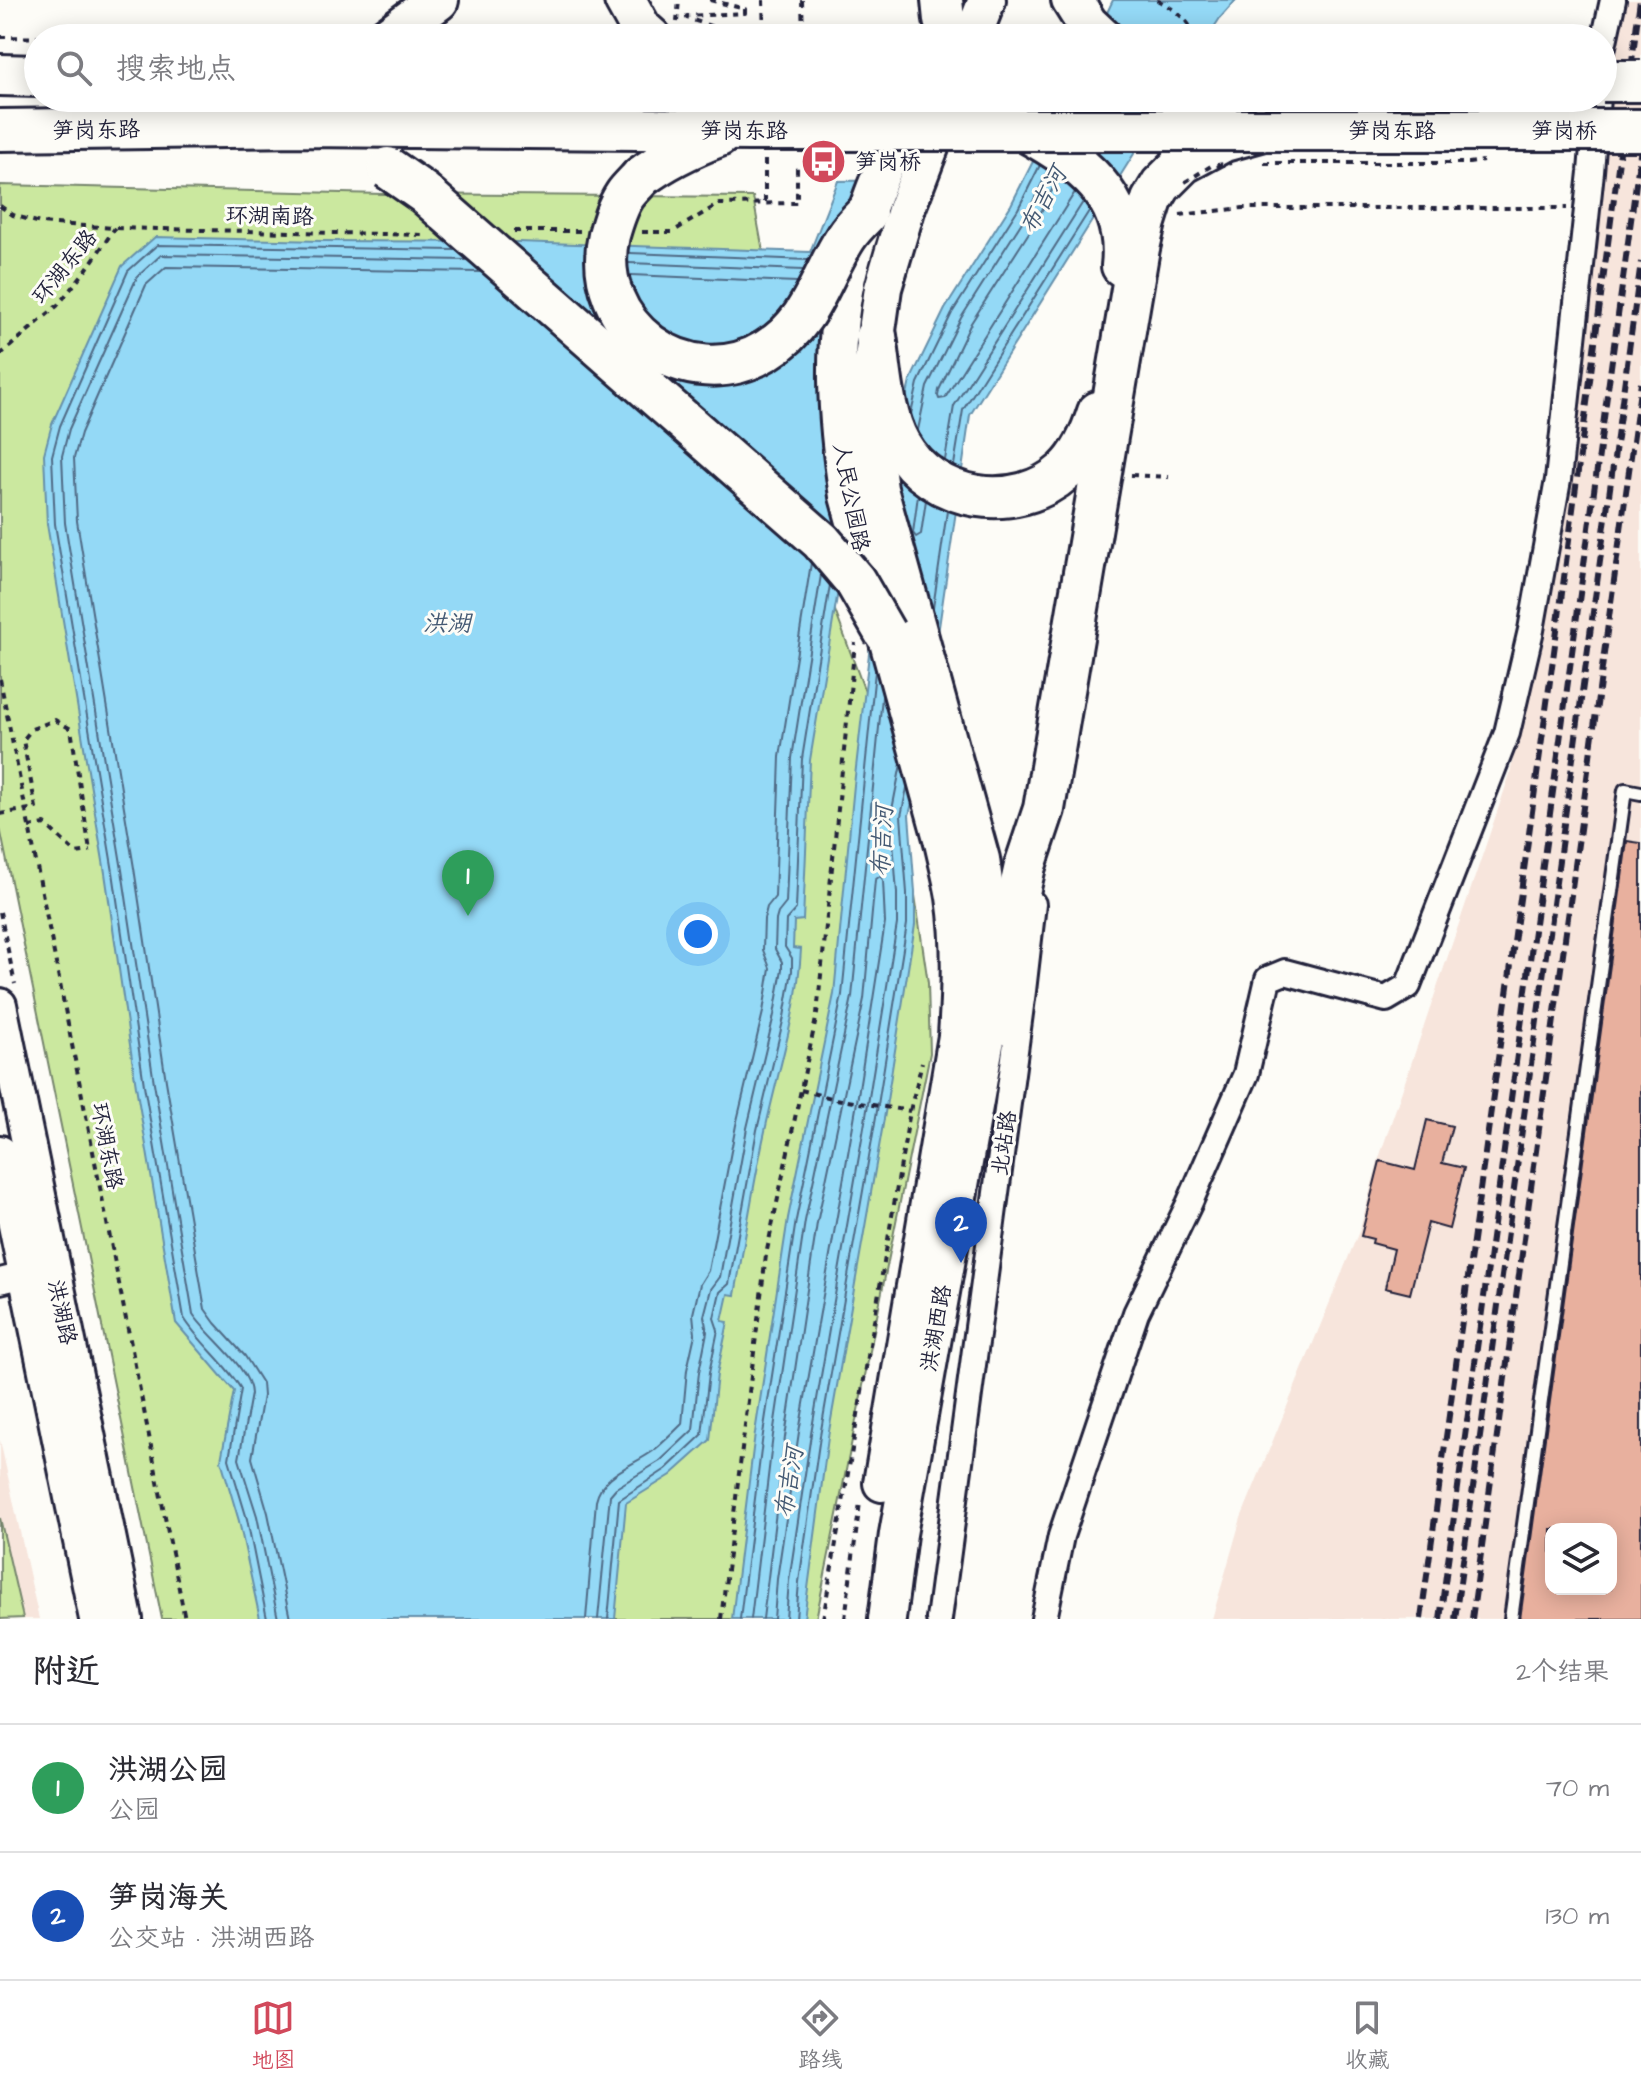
<!DOCTYPE html>
<html lang="zh">
<meta charset="utf-8">
<style>
body{margin:0;font-family:"Architects Daughter","LXGW WenKai TC",sans-serif;background:#f2f2f3;color:#2b2b33}
.controls{position:absolute;right:24px;bottom:24px;display:grid;overflow:hidden;border-radius:16px;box-shadow:0 4px 20px #0003}
.controls button{width:72px;height:72px;display:grid;place-items:center;padding:0;border:0;border-bottom:2px solid #e1e1e2;background:#fff;color:#2b2b33;font:40px sans-serif}
.you{position:absolute;left:698px;top:934px;width:28px;height:28px;margin:-20px;border:6px solid #fff;border-radius:50%;background:#1a73e8;box-shadow:0 0 0 12px #1a73e833}
.badge{display:grid;place-items:center;width:52px;height:52px;border-radius:50%;background:#d1495b;color:#fff;font-size:26px;font-weight:700}
.pin{position:absolute;translate:-50% -66px;filter:drop-shadow(0 2px 4px #0008)}
.pin::after{content:'';position:absolute;top:42px;width:28px;height:24px;background:inherit;clip-path:polygon(0 0,100% 0,50% 100%)}
.list{margin:0;padding:0;list-style:none}
h2{display:flex;justify-content:space-between;align-items:center;height:104px;margin:0;padding:0 32px;font-size:34px}
h2 small{font-size:26px;font-weight:400;color:#7c7c81}
.list li{display:grid;grid-template-columns:52px 1fr auto;gap:24px;align-items:center;box-sizing:border-box;height:128px;padding:0 32px;border-top:2px solid #e1e1e2}
.list b{display:block;font-size:30px;white-space:nowrap}
.list p{margin:0;font-size:26px;white-space:nowrap;color:#7c7c81}
.list em{font-size:26px;font-style:normal;color:#7c7c81}
.icon{flex:none;width:44px;height:44px;fill:none;stroke:currentColor;stroke-width:2;stroke-linecap:round;stroke-linejoin:round}
.map{position:relative;flex:none;width:1641px;height:1619px;overflow:hidden}
.search{position:absolute;background:#fff;box-shadow:0 4px 20px #0003;left:24px;right:24px;top:24px;height:88px;display:flex;align-items:center;gap:20px;box-sizing:border-box;padding:0 28px;border-radius:44px;color:#7c7c81;font-size:30px}
.sheet{height:360px;background:#fff}
nav{display:flex;justify-content:space-around;align-items:center;box-sizing:border-box;height:112px;border-top:2px solid #e1e1e2;background:#fff;font-size:22px;color:#7c7c81}
nav a{display:grid;justify-items:center;gap:4px}
nav .on{color:#d1495b}
.map>svg:first-child{display:block}
.built{fill:#f7e5dc;fill-rule:evenodd}
.green{fill:#cbe89f;stroke:#76856d;stroke-width:2}
.water{fill:#94d9f6;stroke:#6690ab;stroke-width:2}
.lines{fill:none;stroke-linecap:round;stroke-linejoin:round}
.shore{stroke:#506b86;stroke-width:2}
.building{fill:#e8b09e;stroke:#22223b;stroke-width:2;fill-rule:evenodd}
.service-casing{stroke:#22223b;stroke-width:18}
.minor-casing{stroke:#22223b;stroke-width:30}
.tertiary-casing{stroke:#22223b;stroke-width:38}
.secondary-casing{stroke:#22223b;stroke-width:42}
.primary-casing{stroke:#22223b;stroke-width:46}
.path{stroke:#22223b;stroke-width:4;stroke-dasharray:6 6;stroke-linecap:butt}
.service{stroke:#fdfcf7;stroke-width:12}
.minor{stroke:#fdfcf7;stroke-width:24}
.tertiary{stroke:#fdfcf7;stroke-width:32}
.secondary{stroke:#fdfcf7;stroke-width:36}
.primary{stroke:#fdfcf7;stroke-width:40}
.rail{stroke:#22223b;stroke-width:6;stroke-dasharray:12 6;stroke-linecap:butt}
.primary-bridge-casing{stroke:#22223b;stroke-width:46;stroke-linecap:butt}
.path-bridge{stroke:#22223b;stroke-width:4;stroke-dasharray:6 6;stroke-linecap:butt}
.primary-bridge{stroke:#fdfcf7;stroke-width:40}
.labels{text-anchor:middle;stroke-width:6;stroke-linejoin:round;paint-order:stroke}
.street-label{font-size:22px;fill:#22223b;stroke:#fdfcf7}
.poi-label{font-size:22px;fill:#22223b;stroke:#fdfcf7;text-anchor:start}
.water-label{font-size:24px;font-style:italic;fill:#445973;stroke:#fdfcf7}
</style>
<div class="map">
<svg width="1641" height="1619" viewBox="0 0 1641 1619">
<rect width="100%" height="100%" fill="#fdfcf7"/>
<filter id="ink" filterUnits="userSpaceOnUse"><feTurbulence type="fractalNoise" baseFrequency=".0125" numOctaves="2"/><feDisplacementMap in="SourceGraphic" scale="16" xChannelSelector="R" yChannelSelector="G"/><feConvolveMatrix kernelMatrix="1 2 1 2 8 2 1 2 1" color-interpolation-filters="sRGB"/></filter>
<g filter="url(#ink)">
<g class="built">
<path d="M1622,0H1641V1619H1212L1241,1518L1360,1229L1379,1158L1510,774L1552,558L1602,166L1612,43ZM1551,1529H1611V1589H1551Z"/>
<polygon points="0,1440 39,1619 0,1619"/>
</g>
<g class="green">
<polygon points="0,185 384,194 753,197 823,578 871,708 908,848 928,983 930,1053 816,1619 162,1619 0,828"/>
<polygon points="0,1518 23,1618 0,1619"/>
</g>
<g class="water">
<polygon points="1113,0 1236,0 1220,18 1207,38 1095,38"/>
<polygon points="1065,98 1169,98 970,415 915,791 909,815 915,892 915,925 885,1113 828,1437 804,1619 732,1619 755,1433 788,1218 834,994 854,785 890,470 910,381 945,309 1011,205"/>
<path d="M906,180L810,760L803,920L794,921L793,948L801,949C798,1011 778,1070 765,1131C753,1185 745,1240 735,1295L728,1294L722,1321L728,1322L717,1374L710,1440L671,1475L626,1503L615,1619H260L239,1521L221,1460L234,1391L176,1323L136,1086L105,873L47,524L44,454L52,424L122,266L155,237L322,241L518,242L810,252L838,181Z"/>
</g>
<g class="lines">
<g class="shore">
<polyline points="1058,178 1037,220 971,323 939,390 938,396 939,399 945,398 1075,192"/>
<polyline points="630,253 808,260"/>
<polyline points="629,263 803,270"/>
<polyline points="631,275 797,282"/>
<polyline points="911,414 918,383 952,313 1018,209 1040,165"/>
<polyline points="918,430 927,387 961,318 1027,214 1048,171"/>
<polyline points="945,460 954,406 1083,202"/>
<polyline points="954,465 963,410 1089,211"/>
<polyline points="918,495 913,533 916,537 921,534 926,500"/>
<polyline points="933,608 947,511"/>
<path d="M267,1619L247,1519L229,1459L241,1389C226,1363 200,1344 184,1318L144,1085L113,872L55,524L52,456L60,426L128,271L157,245L455,250"/>
<path d="M278,1619L257,1516L239,1459L251,1394C251,1368 208,1337 193,1314L154,1083L122,870L65,523L62,456L69,429L137,277L161,255L467,260"/>
<polyline points="290,1619 268,1513 252,1458 263,1396 262,1383 245,1356 215,1323 205,1309 166,1081 134,868 77,521 74,458 81,433 146,285 166,267 480,272"/>
<path d="M586,1619L596,1501C602,1474 632,1466 653,1451C663,1443 673,1433 682,1424L687,1370L695,1334L693,1314L700,1284L708,1271L736,1125L763,1012L770,968L763,950L764,919L767,907L775,897L780,757L811,563"/>
<polyline points="598,1619 610,1495 616,1488 660,1461 693,1430 699,1372 707,1332 704,1316 711,1289 720,1277 747,1128 774,1015 782,969 782,962 775,949 776,920 778,913 786,903 792,758 821,575"/>
<polyline points="608,1619 619,1500 666,1469 702,1435 709,1373 718,1330 714,1318 720,1292 729,1284 757,1130 784,1017 792,971 792,958 785,947 786,920 796,909 802,759 830,585"/>
<polyline points="740,1619 763,1434 796,1220 842,995 875,671"/>
<polyline points="751,1619 773,1435 805,1221 852,997 882,697"/>
<polyline points="763,1619 785,1437 817,1223 864,999 875,880 880,876 883,880 885,923 856,1108 799,1432 777,1579 774,1619"/>
<polyline points="786,1619 789,1581 811,1434 867,1110 897,924 897,893 891,815 901,764"/>
<polyline points="796,1619 799,1582 820,1436 877,1111 907,924 907,893 901,816 907,788"/>
</g>
</g>
<g class="building">
<path d="M1627,841L1641,843V1619H1520ZM1551,1529H1611V1589H1551Z"/>
<polygon points="1427,1120 1452,1126 1442,1163 1464,1168 1449,1229 1428,1223 1410,1294 1385,1288 1394,1249 1372,1243 1373,1239 1361,1236 1380,1161 1415,1170"/>
</g>
<g class="lines">
<defs>
<polyline id="service" points="1511,1619 1625,790 1641,793"/>
<g id="minor">
<polyline points="1603,46 1613,0"/>
<polyline points="0,1281 25,1275"/>
<polyline points="939,1619 1023,991 1033,904"/>
<polyline points="1044,1619 1061,1536 1136,1313 1189,1204 1246,1074 1268,979 1285,972 1386,999 1408,986 1507,733 1531,630 1558,480 1591,172 1597,98"/>
</g>
<g id="tertiary">
<polyline points="0,1005 126,1619"/>
<polyline points="0,1152 96,1619"/>
</g>
<g id="secondary">
<polyline points="972,38 987,0"/>
<path d="M882,1483L957,1036C960,990 962,943 955,897C952,879 947,860 943,842L848,496C836,420 830,339 850,264C865,207 890,153 913,98"/>
<polyline points="887,1619 898,1534 987,1033 992,946 981,859 879,489 870,425 870,380 883,288 906,210 949,98"/>
</g>
<g id="primary">
<polyline points="625,0 641,29 651,38"/>
<polyline points="942,0 944,20"/>
<polyline points="1072,0 1087,24 1102,38"/>
<polyline points="387,38 438,0"/>
<polyline points="0,75 38,76"/>
<polyline points="0,130 304,126 751,130"/>
<path d="M1025,131C1080,161 1130,196 1122,266"/>
<path d="M641,177C665,159 690,147 719,136"/>
<path d="M876,336C881,369 883,415 900,444C932,502 1016,515 1065,471C1082,455 1091,434 1098,412"/>
<polyline points="987,1033 1025,866 1044,809 1139,248 1145,222 1152,200 1161,185 1183,163 1224,141 1264,130 1488,130"/>
</g>
</defs>
<use href="#service" class="service-casing"/>
<use href="#minor" class="minor-casing"/>
<use href="#tertiary" class="tertiary-casing"/>
<use href="#secondary" class="secondary-casing"/>
<use href="#primary" class="primary-casing"/>
<g class="path">
<polyline points="710,0 745,9 745,13 687,16 687,18 746,38"/>
<polyline points="763,0 764,38"/>
<polyline points="802,0 803,38"/>
<path d="M1157,0C1175,9 1188,20 1197,38"/>
<polyline points="677,22 679,0"/>
<polyline points="1132,32 1148,38"/>
<polyline points="0,37 61,38"/>
<polyline points="341,38 356,35"/>
<polyline points="438,38 613,37"/>
<polyline points="680,38 730,38"/>
<polyline points="765,160 765,203"/>
<polyline points="0,206 13,215 40,223 115,228 425,235"/>
<polyline points="1180,215 1243,208 1567,208"/>
<polyline points="514,231 581,231"/>
<polyline points="642,232 672,232 719,204 797,203 797,164"/>
<polyline points="0,355 57,306 86,270 115,228"/>
<polyline points="1131,475 1169,477"/>
<polyline points="0,679 185,1619"/>
<polyline points="29,827 45,824 76,853 90,851"/>
<polyline points="0,912 15,984"/>
<polyline points="801,1090 835,1099 910,1111"/>
<polyline points="721,1619 766,1255 817,1014 855,643"/>
<polyline points="823,1619 910,1111 922,1062"/>
<polyline points="845,1619 860,1502"/>
</g>
<use href="#service" class="service"/>
<use href="#minor" class="minor"/>
<use href="#tertiary" class="tertiary"/>
<use href="#secondary" class="secondary"/>
<use href="#primary" class="primary"/>
<g class="rail">
<polyline points="1421,1619 1560,608 1640,0"/>
<polyline points="1440,1619 1641,147"/>
<polyline points="1455,1619 1641,262"/>
<polyline points="1472,1619 1641,383"/>
</g>
<defs>
<g id="primary-bridge">
<polyline points="1603,81 1641,81"/>
<polyline points="751,130 1264,130"/>
<polyline points="1488,130 1641,130"/>
<polyline points="388,168 424,193 821,541 855,581 885,633"/>
<path d="M641,177C636,183 629,189 625,195C617,207 613,221 609,235C588,325 687,399 767,350C812,323 820,277 846,237C851,229 859,221 866,214"/>
</g>
</defs>
<use href="#primary-bridge" class="primary-bridge-casing"/>
<g class="path-bridge">
<polyline points="1264,163 1469,163 1483,161"/>
<polyline points="1185,182 1211,166 1231,163"/>
<polyline points="0,814 36,808 23,740 32,729 55,720 71,729 90,851"/>
</g>
<use href="#primary-bridge" class="primary-bridge"/>
</g>
</g>
<defs>
<symbol id="bus-disc" viewBox="-11 -11 22 22"><circle r="9.5" fill="#d1495b" stroke="#fdfcf7"/><path d="M-5-6H5V4H4V6H2V4H-2V6H-4V4H-5ZM-3.5-4V0h7V-4ZM-3.5 1.2v1.5H-2V1.2ZM2 1.2v1.5H3.5V1.2Z" fill="#fff"/></symbol>
</defs>
<g fill-rule="evenodd">
<use href="#bus-disc" x="798" y="136" width="51" height="51"/>
</g>
<g class="labels">
<g class="street-label">
<text transform="translate(96 129) rotate(-1)" y="8">笋岗东路</text>
<text x="744" y="138">笋岗东路</text>
<text x="1392" y="138">笋岗东路</text>
<text x="1564" y="138">笋岗桥</text>
<text transform="translate(270 215) rotate(1)" y="8">环湖南路</text>
<text transform="translate(64 266) rotate(-51)" y="8">环湖东路</text>
<text transform="translate(852 497) rotate(79)" y="8">人民公园路</text>
<text transform="translate(1003 1143) rotate(-82)" y="8">北站路</text>
<text transform="translate(108 1146) rotate(79)" y="8">环湖东路</text>
<text transform="translate(63 1312) rotate(78)" y="8">洪湖路</text>
<text transform="translate(935 1328) rotate(-80)" y="8">洪湖西路</text>
</g>
<g class="poi-label">
<text x="855" y="169">笋岗桥</text>
</g>
<g class="water-label">
<text transform="translate(1043 200) rotate(-62)" y="8">布吉河</text>
<text x="447" y="631">洪湖</text>
<text transform="translate(882 841) rotate(-87)" y="8">布吉河</text>
<text transform="translate(789 1482) rotate(-81)" y="8">布吉河</text>
</g>
</g>
</svg>
<div class="controls">
<button><svg class="icon" aria-label="layers" viewBox="0 0 24 24"><path d="M12 4l9 5-9 5-9-5zM3 14l9 5 9-5"/></svg></button>
</div>
<div class="you"></div>
<div class="pin badge" style="left:468px;top:916px;background:#2e9e5b">1</div>
<div class="pin badge" style="left:961px;top:1263px;background:#1a4fb4">2</div>
<div class="search"><svg class="icon" aria-label="search" viewBox="0 0 24 24"><circle cx="10" cy="10" r="6"/><path d="M15 15l6 6"/></svg>搜索地点</div>
</div>
<section class="sheet">
<h2>附近<small>2个结果</small></h2>
<ul class="list">
<li><span class="badge" style="background:#2e9e5b">1</span><div><b>洪湖公园</b><p>公园</p></div><em>70 m</em></li>
<li><span class="badge" style="background:#1a4fb4">2</span><div><b>笋岗海关</b><p>公交站 · 洪湖西路</p></div><em>130 m</em></li>
</ul>
</section>
<nav>
<a class="on"><svg class="icon" aria-label="map" viewBox="0 0 24 24"><path d="M3 6l6-2 6 2 6-2v14l-6 2-6-2-6 2zM9 4v14M15 6v14"/></svg>地图</a>
<a><svg class="icon" aria-label="directions" viewBox="0 0 24 24"><path d="M12 3l9 9-9 9-9-9zM9 14v-3h6M13 9l2 2-2 2"/></svg>路线</a>
<a><svg class="icon" aria-label="saved" viewBox="0 0 24 24"><path d="M7 4h10v16l-5-4-5 4z"/></svg>收藏</a>
</nav>
